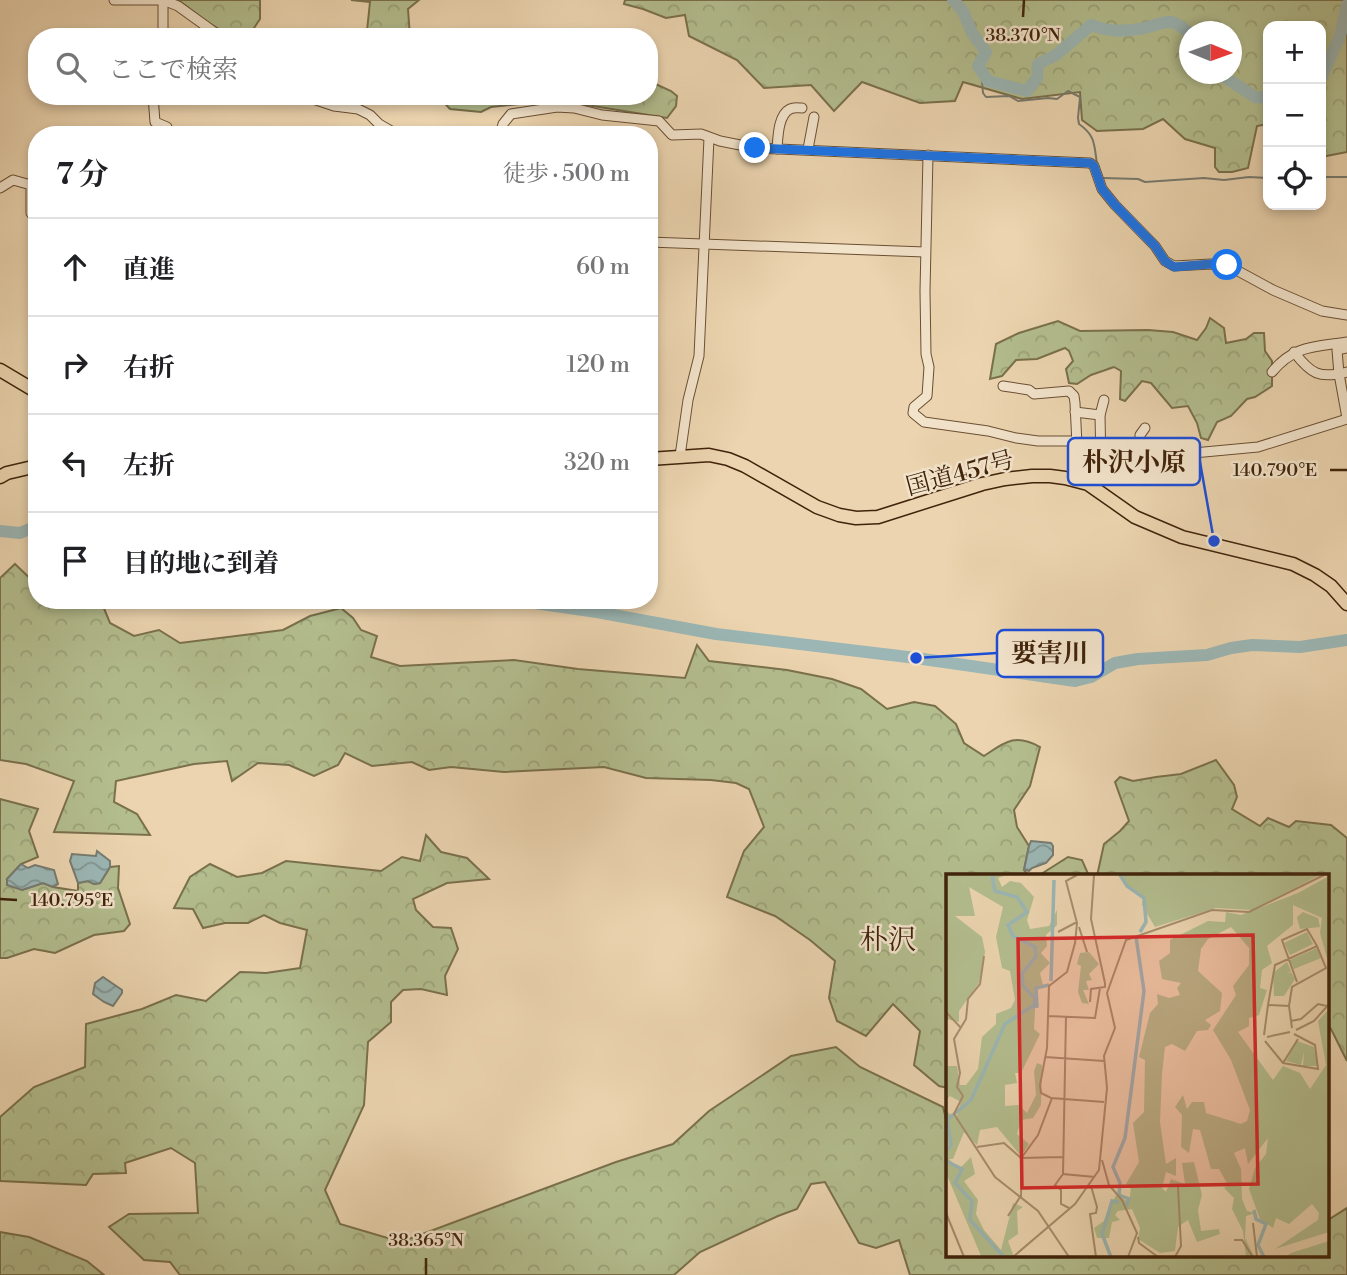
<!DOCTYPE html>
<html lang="ja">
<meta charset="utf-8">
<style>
body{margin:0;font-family:"Libre Bodoni","Noto Serif JP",serif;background:#f6f6f6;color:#202124}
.controls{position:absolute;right:21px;top:21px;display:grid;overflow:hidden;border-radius:14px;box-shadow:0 4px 10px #0003}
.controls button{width:63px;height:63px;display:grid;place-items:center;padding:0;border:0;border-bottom:2px solid #e0e0e0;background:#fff;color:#202124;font:35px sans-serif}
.compass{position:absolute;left:1179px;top:21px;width:63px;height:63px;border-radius:50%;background:#fff;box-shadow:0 4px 10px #0003;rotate:91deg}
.stop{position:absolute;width:21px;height:21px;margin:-16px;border:5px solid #1a73e8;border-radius:50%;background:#fff}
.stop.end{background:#1a73e8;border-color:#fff;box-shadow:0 2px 7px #0008}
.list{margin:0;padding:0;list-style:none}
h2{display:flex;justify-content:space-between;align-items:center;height:91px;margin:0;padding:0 28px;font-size:30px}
h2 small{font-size:23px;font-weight:400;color:#757577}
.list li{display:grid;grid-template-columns:46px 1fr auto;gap:21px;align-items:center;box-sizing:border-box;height:98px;padding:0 28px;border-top:2px solid #e0e0e0}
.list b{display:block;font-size:26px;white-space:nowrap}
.list em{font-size:23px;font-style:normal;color:#757577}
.icon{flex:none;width:38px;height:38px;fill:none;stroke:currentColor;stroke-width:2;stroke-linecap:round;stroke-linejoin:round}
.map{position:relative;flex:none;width:1347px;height:1275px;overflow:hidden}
.search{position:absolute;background:#fff;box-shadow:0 4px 10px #0003;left:28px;top:28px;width:630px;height:77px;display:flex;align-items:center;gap:18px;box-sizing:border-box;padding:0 24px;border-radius:28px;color:#757577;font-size:26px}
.panel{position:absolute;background:#fff;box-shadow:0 4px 10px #0003;left:28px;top:126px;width:630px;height:483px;border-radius:28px}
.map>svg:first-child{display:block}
.forest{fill:url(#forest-crowns);stroke:#7a704c;stroke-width:2;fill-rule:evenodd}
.water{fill:url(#water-waves);stroke:#777b70;stroke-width:2}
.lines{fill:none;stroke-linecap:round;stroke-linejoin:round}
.stream{stroke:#777b70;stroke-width:2}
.river{stroke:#9bb6b4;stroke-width:12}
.minor-casing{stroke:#6b4f33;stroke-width:11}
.highway-casing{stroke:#40230a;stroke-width:15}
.minor{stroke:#f2e3cb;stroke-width:9}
.highway{stroke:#ebd4af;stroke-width:12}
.route{stroke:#1a73e8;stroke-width:9}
.ticks{fill:none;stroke:#40230a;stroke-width:2.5}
.labels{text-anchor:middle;stroke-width:5;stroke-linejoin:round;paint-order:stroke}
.street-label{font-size:24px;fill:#40230a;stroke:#f2e3cb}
.quarter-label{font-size:28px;fill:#40230a;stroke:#f2e3cb}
.inset-river{fill:none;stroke:#9bb6b4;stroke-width:3.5}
.inset-road{fill:none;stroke:#a78d6d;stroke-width:2}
.view{fill:#d62828;fill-opacity:0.15;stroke:#d62828;stroke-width:3.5}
.inset-edge{fill:none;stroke:#40230a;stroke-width:3.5}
.ticks-label{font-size:18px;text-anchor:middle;fill:#40230a;stroke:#f2e3cb;stroke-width:5;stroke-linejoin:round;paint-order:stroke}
.leader{fill:none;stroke:#1d4ed8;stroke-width:2.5}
.callout-dot{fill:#1d4ed8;stroke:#f2e3cb;stroke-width:2.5}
.callout{fill:#f2e3cb;stroke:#1d4ed8;stroke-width:2.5}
.callout-label{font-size:26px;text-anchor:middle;font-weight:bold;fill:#40230a}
</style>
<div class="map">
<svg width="1347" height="1275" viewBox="0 0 1347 1275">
<defs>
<pattern id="forest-crowns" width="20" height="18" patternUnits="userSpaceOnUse" patternTransform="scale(1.75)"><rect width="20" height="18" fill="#b3bd8e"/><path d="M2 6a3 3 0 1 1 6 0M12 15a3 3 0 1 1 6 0" fill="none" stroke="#9ba279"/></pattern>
<pattern id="water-waves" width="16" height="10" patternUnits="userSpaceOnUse" patternTransform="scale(1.75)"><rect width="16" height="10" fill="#9bb6b4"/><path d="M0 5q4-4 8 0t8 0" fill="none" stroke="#809491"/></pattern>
</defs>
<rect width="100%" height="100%" fill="#ebd4af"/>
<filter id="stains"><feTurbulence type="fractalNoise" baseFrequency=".00286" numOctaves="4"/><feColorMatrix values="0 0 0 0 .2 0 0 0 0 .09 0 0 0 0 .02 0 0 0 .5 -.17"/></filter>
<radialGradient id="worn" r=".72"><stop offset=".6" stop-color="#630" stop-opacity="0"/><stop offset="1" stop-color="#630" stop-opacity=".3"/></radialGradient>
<g class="forest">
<polygon points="178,0 260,0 260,19 248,37 232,37 207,22"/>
<polygon points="351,0 419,0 408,9 410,37 369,37 367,31 370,2"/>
<path d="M625,0H1347V152L1321,157V26H1268V124L1257,126L1248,168L1232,172H1219L1215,167V148L1185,139L1163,119L1143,129L1097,131L1082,120L1080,92L1022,99L963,82L955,101L920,103L862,82L834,111L811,85L764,88L737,60L689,36L685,15L666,18L643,9L624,4ZM1190,32H1232V74H1190Z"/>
<polygon points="649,81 671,91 677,96 676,106 667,118 556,100 491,107 481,112 450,109 438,96 649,96"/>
<polygon points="1210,318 1224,328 1226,343 1246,339 1254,333 1264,333 1265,351 1272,361 1272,386 1255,397 1247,399 1231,416 1217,422 1208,440 1201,438 1197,423 1188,406 1172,408 1151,383 1142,381 1125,401 1120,399 1121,371 1114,367 1091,375 1077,384 1069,383 1066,369 1073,361 1069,351 1065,348 1037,359 1016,360 1002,376 990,379 996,344 1019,333 1058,321 1080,331 1148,330 1173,332 1197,340 1206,328"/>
<path d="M15,564L37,585V600L101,601L110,623L134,636L159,630L180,643L283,630L310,616L341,608L353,618L361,630L377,636L371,657L400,666L514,660L578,669L685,678L697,645L709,661L787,670L832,679L861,689L887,709L914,702L935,706L956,724L964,743L984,756C1005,742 1015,733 1040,747L1030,786L1014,810L1017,827L1029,846L1024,870L1028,875L1038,876L1068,857L1082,860L1089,876H948V1088L939,1086L914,1065L920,1031L893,1004L866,1036L837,1021L829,998L835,961L810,940L775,916L727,897L744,851L764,827L749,789L736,783L711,780L646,778L604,767L504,772L451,767L429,770L412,762L372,766L345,753L338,765L314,776L289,765L258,763L232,781L227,761L194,764L116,781L114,802L137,814L150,835L54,832L74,781L26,764L0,760V578Z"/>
<polygon points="1216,760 1234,785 1237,797 1232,809 1260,826 1268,818 1289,827 1296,821 1331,825 1347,838 1347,1061 1331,1029 1328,1026 1328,876 1097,876 1104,844 1120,831 1129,821 1115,782 1120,777 1133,781 1156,777 1181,774"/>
<polygon points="0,799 38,809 29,831 38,857 21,864 7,879 22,890 43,883 53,887 78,891 78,883 88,881 94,884 100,883 110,867 119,866 118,888 130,924 124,931 94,935 55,953 34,949 7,958 0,958"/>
<polygon points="426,835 441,852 467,858 489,879 447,883 413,899 416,910 433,927 451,928 458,949 445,976 447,995 421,989 403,990 391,1002 391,1022 368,1042 364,1105 325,1190 340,1224 401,1242 616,1162 673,1144 709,1111 791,1056 836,1047 860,1067 943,1107 948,1127 948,1256 1328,1256 1328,1220 1347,1208 1347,1275 910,1275 899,1240 876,1248 859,1243 825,1182 811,1184 797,1209 778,1216 700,1252 674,1275 180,1275 170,1262 144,1260 109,1227 129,1214 198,1213 195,1163 171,1148 125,1163 126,1173 93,1174 86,1185 0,1181 0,1117 34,1087 85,1067 86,1024 142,1009 176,995 206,1001 240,972 266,973 300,968 307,930 280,923 264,915 248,923 225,923 203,928 193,909 174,908 190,877 210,864 237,877 262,873 286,861 381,871 402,857 420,861"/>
<polygon points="0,1232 29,1237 87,1261 104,1275 0,1275"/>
</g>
<g class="water">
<polygon points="1031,841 1051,843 1053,846 1053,855 1046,863 1032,868 1029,871 1024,870 1029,846"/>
<polygon points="97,851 110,861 110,867 100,883 94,884 88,881 78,883 70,861 72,854 96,856"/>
<polygon points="21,864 28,868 35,865 54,870 58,884 53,887 43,883 22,890 7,885 7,879"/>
<polygon points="103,977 122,990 122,993 113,1006 104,1002 93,994 95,983"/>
</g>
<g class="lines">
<g class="stream">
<path d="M981,70L983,93L986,97L1009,96L1018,101L1048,98L1057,99L1068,91L1080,97L1078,118L1079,124C1096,136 1094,145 1097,164"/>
<polyline points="1321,177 1347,177"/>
<polyline points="1103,178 1138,179 1145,182 1204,178 1224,180 1249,177 1268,178"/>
</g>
<g class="river">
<path d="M953,0L963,11L972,33L986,52L978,66L988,81L1027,91L1037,78L1038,64L1056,55L1091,25C1109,32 1129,32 1148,27C1157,25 1165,20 1175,23C1180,25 1185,30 1190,33"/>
<polyline points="1220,74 1255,97 1268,98"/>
<polyline points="1321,78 1340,36 1347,5"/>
<polyline points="0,531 20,533 37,526"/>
<polyline points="514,600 597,612 716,634 916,658 1075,681 1091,677 1115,663 1138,659 1207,655 1231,648 1252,645 1300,647 1347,640"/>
</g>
<defs>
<g id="minor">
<polyline points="114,0 163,0"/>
<polyline points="163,37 163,0 178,6 221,37"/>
<polyline points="153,96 155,122 167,127 169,135"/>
<polyline points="304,96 334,106 358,109 370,115 379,124 398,135"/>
<polyline points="500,135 503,124 511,114 557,107 574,108 602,115 659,121 672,135 701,134 720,141 755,148 1090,163 1094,166 1102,189 1115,205 1155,246 1165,261 1174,266 1211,264 1227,265 1273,290 1322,311 1347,315"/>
<path d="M777,149C778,137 778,115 790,109C794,107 798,108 802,108"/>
<polyline points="808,149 814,117"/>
<polyline points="928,155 925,291 926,354 929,367 927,396 914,407 913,413 924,422 988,431 1016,438 1038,441 1076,441"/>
<polyline points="0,188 13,180 31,185 31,213 37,219"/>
<polyline points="649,242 925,252"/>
<polyline points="1347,348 1337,350 1339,374 1347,418"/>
<path d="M1294,352C1311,374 1319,379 1347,372"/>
<path d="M1272,372C1294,345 1315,347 1347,342"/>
<polyline points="1003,386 1029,390 1034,394 1069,391 1074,396 1075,403 1078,466 1101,466 1172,455 1258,447 1347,419"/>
<polyline points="1075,412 1100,415"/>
<polyline points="680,456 688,400 699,356 709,138"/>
<polyline points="1140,460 1140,435 1145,428"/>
<polyline points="1088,484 1101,466 1100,415 1104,400"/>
</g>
<g id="highway">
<polyline points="0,370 37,392"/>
<polyline points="649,459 709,455 728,459 745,466 817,507 839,515 856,518 878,517 982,484 1005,479 1032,476 1050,476 1065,478 1088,484 1135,517 1182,537 1293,564 1315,575 1331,586 1347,604"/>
<polyline points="0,477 7,473 37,466"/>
</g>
</defs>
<use href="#minor" class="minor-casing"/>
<use href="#highway" class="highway-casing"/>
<use href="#minor" class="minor"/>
<use href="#highway" class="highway"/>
</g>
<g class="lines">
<polyline class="route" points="755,148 1090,163 1094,166 1102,189 1115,205 1155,246 1165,261 1174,267 1211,264 1227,265"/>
</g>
<path class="ticks" d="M1023,17L1024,0M1330,470H1347M0,899L17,900M426,1275V1258"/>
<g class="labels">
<g class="street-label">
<text transform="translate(960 473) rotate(-15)" y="8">国道457号</text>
</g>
<g class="quarter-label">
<text x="888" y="949">朴沢</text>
</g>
</g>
<g transform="translate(946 874)">
<rect width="383" height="383" fill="#ebd4af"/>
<path d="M0,1H60L52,4L56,13L64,7L75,9L88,23L81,46L84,55L103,52L111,36V51L100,61L101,72L95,79L104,89L94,99L97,111L90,115L88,155L94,160L75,199H69L71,209L59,211V232L73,231L81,239L90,221L88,197L91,189L96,191L95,231L87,244L75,246L71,260L83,270L75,282L51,253L34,256L31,271L18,258L7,285H3L13,295L25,283L29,300L18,307L32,326L30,340L38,356L55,376L67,329L77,333L71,337L72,360L62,367L68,383L35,382L0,299V237L10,244L15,228L4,222L0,226V192H11L14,211H20L32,195L36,163L50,150V140L65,134L69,126L64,97L56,94L50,63L57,33L23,13L29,42H9L36,63L39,78L33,109L13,137V148L0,145ZM172,1H374L306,36L270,34L209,53L196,31L197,25ZM383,2V91L374,59L376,44L347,31V51L321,72L326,89L316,96L314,114L321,116L313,141L303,144V152L292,158L327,206L337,192L354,199L364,215L380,191L372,147L383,135V358L329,375L372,346L373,339L366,330L343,350L330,344L327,354L314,345L303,315L309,294L320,280L322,264L302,290L299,274L288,279L295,295L296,325L301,337L309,339L300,342L299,364L308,383H300L297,357L286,335L288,324L278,314L282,311L273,295H265L254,256L247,255L243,279L235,273L236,241L229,233L237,221L241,235L246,228H258L260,239L295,250L301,247L304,236L285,186L267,156L290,121L287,112L303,91V74L285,53L262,65L255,75L252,97L276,119L274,137L259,146L265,151L262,156L251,157L239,177L226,170L219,173L216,200L214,248L220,290L230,284V302L220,298L216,314L220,318L225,305L239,310L236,289L248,288L256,321L252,336L255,357L273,355L274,360L251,368L242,346L232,353L229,377L214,379L192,365L194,354L186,335L172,337L169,341L174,346L166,348L163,364H151L148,354L158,347L170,321L183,328L185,315L180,310L193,288L187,249L198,238L199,186L193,183L204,139L212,130L211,120L223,124L234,121L231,114L235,109L216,105L213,87L224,79V66L262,47L279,48L280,38L295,41L352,19ZM143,78L153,90L143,100L146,106L140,107L143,116H137L143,130L136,129L132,118L135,92L131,90L134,79ZM383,367V383H339L345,379Z" fill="#b3bd8e"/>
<path d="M357,38L372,44L374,53L354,55L351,43ZM361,58L367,70L344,81L338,69ZM371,74L375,84L348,95L344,86ZM341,88L345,97L340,100L345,98L349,105L338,122H328L327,99ZM351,167L368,173L372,192H357L358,178L355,191L340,187Z" fill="#b3bd8e"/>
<path class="inset-river" d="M174,1L181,12L198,24L200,48L194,58M105,107L108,6M86,133L91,132L90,114L103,111M0,238L5,271L0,277M1,246L25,226L59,150L88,131L89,124L77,112L76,100L90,82L89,73L67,62L62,51L81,38L71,23L49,17L46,1M0,287L16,295L9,309L26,327L24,346L58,383M180,332L183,325L173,321L174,309L167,293L179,264L198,117L190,63M308,336L310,345L320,350L312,371L318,383M165,383L156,360L166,327L173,328"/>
<path class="inset-road" d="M131,1L120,7L131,49L129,69L121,98L103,112L101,174L94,211L95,219L105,224L158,228M148,1L145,45L159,109M133,53L141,78M112,58L131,48M38,82L34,110L22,125L20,145L8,165L14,199L11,213L17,222L8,240L49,303L92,337L123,383M351,108L336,66L361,55L371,72M144,128L145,115L159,113V109M322,131L329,91L371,72L380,94L346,113L343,132M0,138L15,154M102,142L149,144L154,114M120,142L117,300L149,303M345,147L355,145L372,130L381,132M350,156L368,147L384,129M318,161L322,131L343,132L346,154M321,163L344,158M319,167L337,189L372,195L369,171L348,160M99,183L158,187M337,189L352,165M31,273L58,269L76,285M75,284L117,283M156,286L163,311L176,326L191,359L182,383M117,300L109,311L115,316V330L123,334M145,312L151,333L150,339L144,340L150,383M75,323L76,283L92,261L106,224M0,339L18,383M62,342L74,323M307,349L311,383M192,363L193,369L212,383M288,366H296L307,383M67,383L129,330L153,296L161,214L158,182L169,154L161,119L180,66L266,36L303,38L378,1M229,383L235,372L232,313"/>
<path class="view" d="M307,61L312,310L76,314L72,65Z"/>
<rect width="383" height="383" class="inset-edge"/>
</g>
<g class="ticks-label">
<text x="1023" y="41">38.370°N</text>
<text x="1275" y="476">140.790°E</text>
<text x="72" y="906">140.795°E</text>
<text x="426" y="1246">38.365°N</text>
</g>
<path class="leader" d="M1214 541L1200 462M916 658L997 653"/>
<g class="callout-dot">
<circle cx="1214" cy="541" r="7"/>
<circle cx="916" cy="658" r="7"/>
</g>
<g class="callout">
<rect x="1068" y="438" width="132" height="47" rx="7"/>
<rect x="997" y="630" width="106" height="47" rx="7"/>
</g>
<g class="callout-label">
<text x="1134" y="471">朴沢小原</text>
<text x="1050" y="662">要害川</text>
</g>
<rect width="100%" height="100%" filter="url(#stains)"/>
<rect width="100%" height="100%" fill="url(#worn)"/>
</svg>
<div class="controls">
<button>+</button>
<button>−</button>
<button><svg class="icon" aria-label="locate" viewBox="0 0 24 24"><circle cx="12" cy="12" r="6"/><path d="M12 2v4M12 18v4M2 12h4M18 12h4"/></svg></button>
</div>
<svg class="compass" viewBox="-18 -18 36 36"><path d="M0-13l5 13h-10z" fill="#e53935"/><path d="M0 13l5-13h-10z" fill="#757577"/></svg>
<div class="stop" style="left:1227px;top:265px"></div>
<div class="stop end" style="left:755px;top:148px"></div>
<div class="search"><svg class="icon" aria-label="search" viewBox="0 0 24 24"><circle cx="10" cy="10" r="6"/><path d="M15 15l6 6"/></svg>ここで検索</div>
<section class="panel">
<h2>7 分<small>徒歩 · 500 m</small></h2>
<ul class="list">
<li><svg class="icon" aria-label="ahead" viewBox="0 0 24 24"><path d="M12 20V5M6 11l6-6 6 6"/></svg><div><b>直進</b></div><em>60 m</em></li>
<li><svg class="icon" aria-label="right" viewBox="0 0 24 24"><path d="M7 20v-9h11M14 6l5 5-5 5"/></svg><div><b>右折</b></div><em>120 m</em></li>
<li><svg class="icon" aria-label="left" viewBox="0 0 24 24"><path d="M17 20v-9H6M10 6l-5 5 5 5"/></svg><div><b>左折</b></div><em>320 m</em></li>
<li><svg class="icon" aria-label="arrive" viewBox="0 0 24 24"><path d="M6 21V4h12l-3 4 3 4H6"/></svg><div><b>目的地に到着</b></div></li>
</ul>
</section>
</div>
